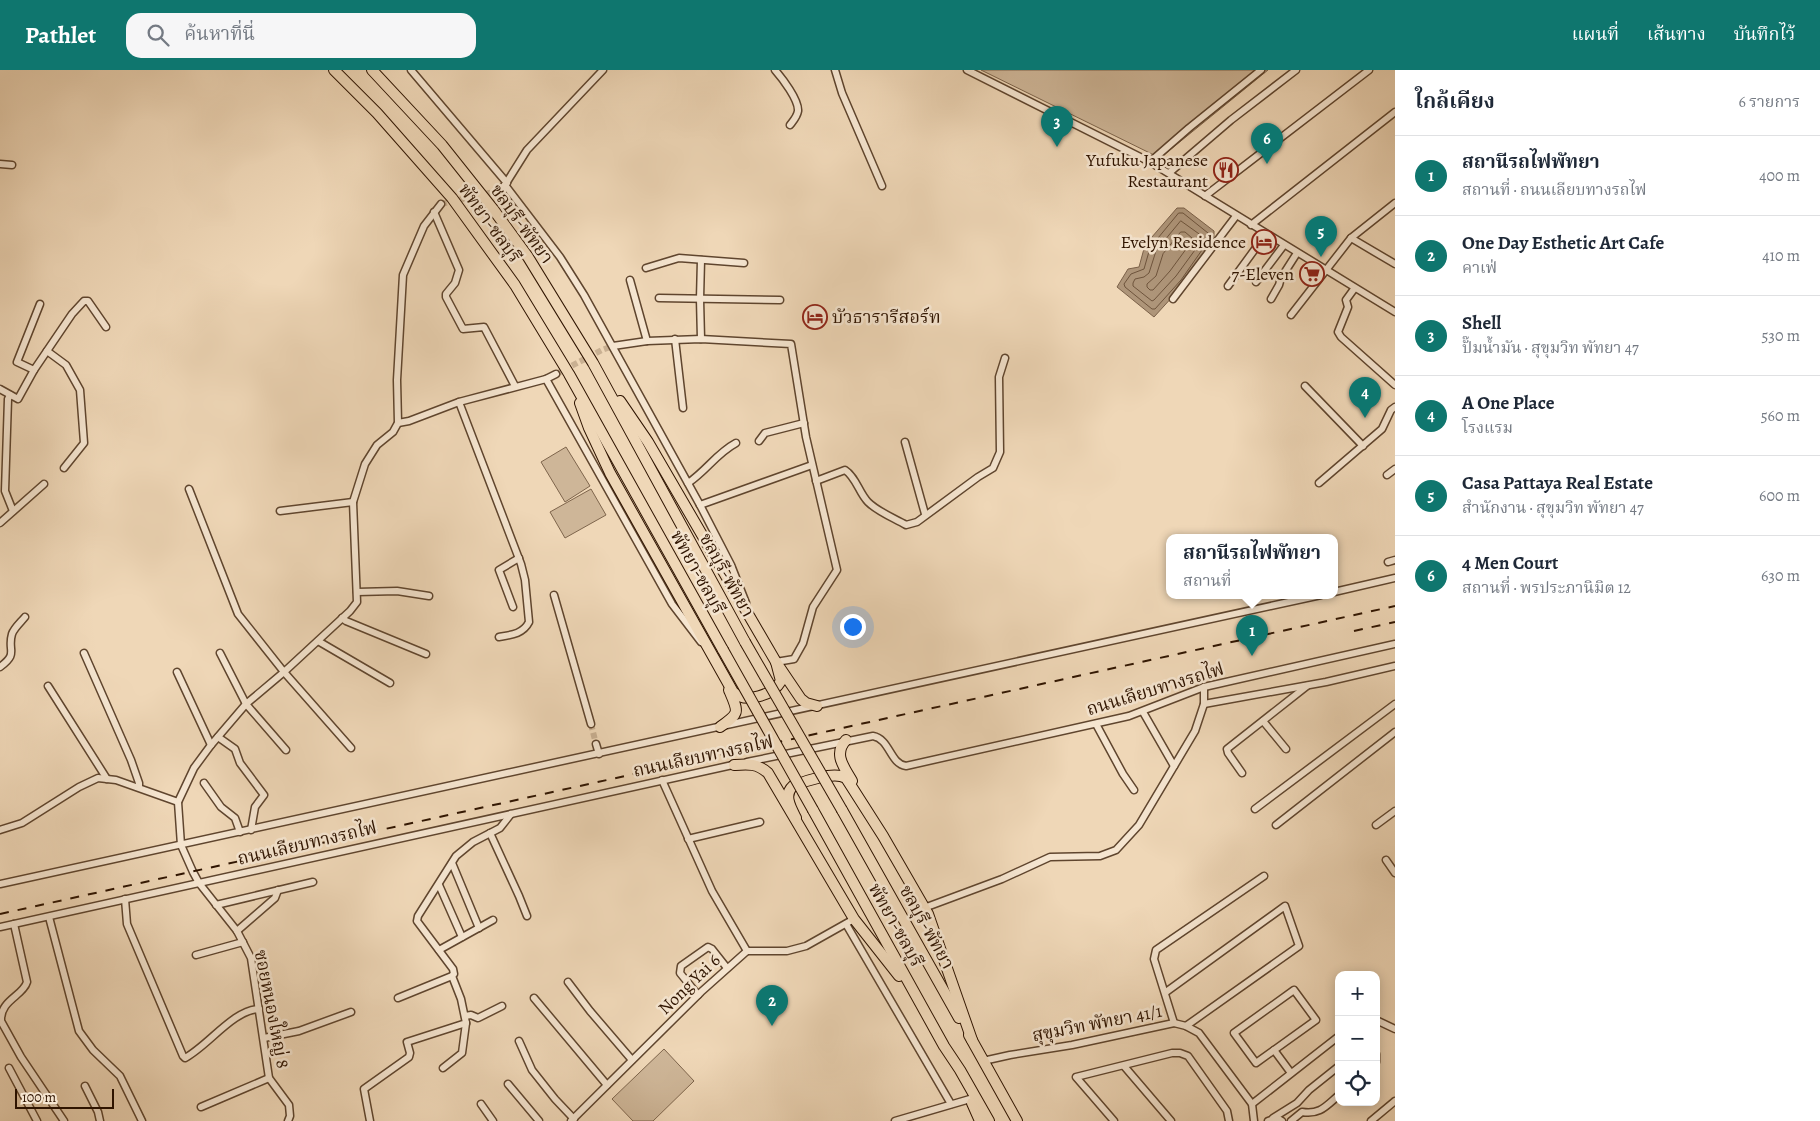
<!DOCTYPE html>
<html lang="th">
<meta charset="utf-8">
<style>
body{margin:0;font-family:Alegreya,"Noto Serif Thai",serif;background:#f6f6f7;color:#1f2937}
.controls{position:absolute;right:15px;bottom:15px;display:grid;overflow:hidden;border-radius:10px;box-shadow:0 2px 12px #0003}
.controls button{width:45px;height:45px;display:grid;place-items:center;padding:0;border:0;border-bottom:1px solid #e0e1e3;background:#fff;color:#1f2937;font:25px sans-serif}
.scale{position:absolute;left:15px;bottom:12px;width:99px;box-sizing:border-box;padding-left:5px;border:2px solid #2f1400;border-top:0;font-size:14px;line-height:18px;white-space:nowrap;color:#2f1400;-webkit-text-stroke:4px #f5e5d0;paint-order:stroke}
.you{position:absolute;left:852px;top:556px;width:18px;height:18px;margin:-12px;border:4px solid #fff;border-radius:50%;background:#1a73e8;box-shadow:0 0 0 8px #1a73e833}
.badge{display:grid;place-items:center;width:32px;height:32px;border-radius:50%;background:#0f766e;color:#fff;font-size:16px;font-weight:700}
.pin{position:absolute;translate:-50% -41px;filter:drop-shadow(0 1px 2px #0008)}
.pin::after{content:'';position:absolute;top:26px;width:18px;height:15px;background:inherit;clip-path:polygon(0 0,100% 0,50% 100%)}
.popup{position:absolute;left:1166px;top:464px;width:172px;height:65px;box-sizing:border-box;display:grid;place-content:center;border-radius:10px;background:#fff;filter:drop-shadow(0 1px 4px #0005);font-size:16px;white-space:nowrap;color:#747a83}
.popup b{font-size:19px;color:#1f2937}
.popup::after{content:'';position:absolute;left:50%;top:100%;margin-left:-10px;border:10px solid transparent;border-top-color:#fff}
.list{margin:0;padding:0;list-style:none}
h2{display:flex;justify-content:space-between;align-items:center;height:65px;margin:0;padding:0 20px;font-size:21px}
h2 small{font-size:16px;font-weight:400;color:#747a83}
.list li{display:grid;grid-template-columns:32px 1fr auto;gap:15px;align-items:center;box-sizing:border-box;height:80px;padding:0 20px;border-top:1px solid #e0e1e3}
.list b{display:block;font-size:19px;white-space:nowrap}
.list p{margin:0;font-size:16px;white-space:nowrap;color:#747a83}
.list em{font-size:16px;font-style:normal;color:#747a83}
.icon{flex:none;width:28px;height:28px;fill:none;stroke:currentColor;stroke-width:2;stroke-linecap:round;stroke-linejoin:round}
.map{position:relative;flex:none;width:1395px;height:1051px;overflow:hidden}
header{display:flex;align-items:center;gap:30px;box-sizing:border-box;height:70px;padding:0 25px;background:#0f766e;color:#fff}
header strong{font-size:24px}
nav{display:flex;gap:28px;margin-inline-start:auto;font-size:18px}
.search{width:350px;height:45px;background:#f6f6f7;display:flex;align-items:center;gap:12px;box-sizing:border-box;padding:0 18px;border-radius:15px;color:#747a83;font-size:19px}
main{display:flex}
aside{flex:1;background:#fff}
.map>svg:first-child{display:block}
.green{fill:#ceb698;stroke:#7e654c}
.water{fill:#ae9579;stroke:#7b6149}
.lines{fill:none;stroke-linecap:round;stroke-linejoin:round}
.shore{stroke:#6e543c;stroke-width:1}
.minor-tunnel{stroke:#c9b092;stroke-width:6;stroke-dasharray:6 3;stroke-linecap:butt}
.minor-casing{stroke:#5f452e;stroke-width:9}
.highway-casing{stroke:#2f1400;stroke-width:12}
.minor{stroke:#f5e5d0;stroke-width:6}
.highway{stroke:#efd7b7;stroke-width:10}
.rail{stroke:#2f1400;stroke-width:2;stroke-dasharray:9 9;stroke-linecap:butt}
.highway-bridge-casing{stroke:#2f1400;stroke-width:12;stroke-linecap:butt}
.highway-bridge{stroke:#efd7b7;stroke-width:10}
.labels{text-anchor:middle;stroke-width:5;stroke-linejoin:round;paint-order:stroke}
.poi-label{font-size:18px;fill:#2f1400;stroke:#f5e5d0;text-anchor:end}
.street-label{font-size:18px;fill:#2f1400;stroke:#f5e5d0}
</style>
<header>
<strong>Pathlet</strong>
<div class="search"><svg class="icon" aria-label="search" viewBox="0 0 24 24"><circle cx="10" cy="10" r="6"/><path d="M15 15l6 6"/></svg>ค้นหาที่นี่</div>
<nav><a>แผนที่</a><a>เส้นทาง</a><a>บันทึกไว้</a></nav>
</header>
<main>
<div class="map">
<svg width="1395" height="1051" viewBox="0 0 1395 1051">
<rect width="100%" height="100%" fill="#efd7b7"/>
<filter id="stains"><feTurbulence type="fractalNoise" baseFrequency=".004" numOctaves="4"/><feColorMatrix values="0 0 0 0 .2 0 0 0 0 .09 0 0 0 0 .02 0 0 0 .5 -.17"/></filter>
<radialGradient id="worn" r=".72"><stop offset=".6" stop-color="#630" stop-opacity="0"/><stop offset="1" stop-color="#630" stop-opacity=".3"/></radialGradient>
<g class="green">
<polygon points="981,0 1268,0 1160,88"/>
<polygon points="566,377 590,416 565,432 541,392"/>
<polygon points="591,419 606,445 565,468 550,442"/>
<polygon points="664,979 694,1011 653,1051 633,1051 612,1029"/>
</g>
<polygon class="water" points="1177,138 1184,138 1214,161 1214,172 1185,213 1154,247 1117,217 1128,199 1139,197 1145,175"/>
<g class="lines">
<g class="shore">
<polygon points="1179,143 1183,143 1208,163 1209,170 1181,210 1155,239 1152,239 1125,217 1124,214 1131,204 1144,199 1150,178"/>
<polygon points="1181,151 1202,166 1203,169 1176,206 1154,230 1152,231 1133,216 1133,213 1135,209 1144,207 1149,203 1156,181"/>
<polygon points="1181,162 1185,162 1192,168 1192,171 1170,201 1153,220 1150,220 1147,217 1147,214 1156,206 1163,184"/>
</g>
<g class="minor-tunnel">
<polyline points="441,134 498,121"/>
<polyline points="556,304 602,280 613,276"/>
<polyline points="591,654 596,674"/>
</g>
<defs>
<g id="minor">
<polyline points="411,0 507,113"/>
<path d="M775,0C782,8 799,30 798,41C797,47 793,51 790,55"/>
<polyline points="835,0 842,23 882,116"/>
<polyline points="967,0 1150,92 1395,242"/>
<polyline points="1150,92 1189,58 1261,0"/>
<polyline points="0,94 12,95"/>
<polyline points="1169,103 1231,50 1296,0"/>
<polyline points="505,115 560,187 584,225 700,435 731,495 746,533"/>
<polyline points="498,121 505,115 527,80 603,0"/>
<polyline points="1205,126 1369,0"/>
<polyline points="434,142 459,200 455,213 446,224 446,227 463,259 484,257 515,316"/>
<polyline points="1251,155 1395,42"/>
<polyline points="1351,168 1395,194"/>
<polyline points="646,198 679,188 744,193"/>
<polyline points="630,210 647,271"/>
<polyline points="1256,212 1284,175"/>
<polyline points="1228,216 1266,164"/>
<polyline points="1354,219 1346,230 1348,237 1338,262 1341,267 1395,315"/>
<polyline points="659,228 780,230"/>
<polyline points="1173,229 1236,146"/>
<polyline points="1271,229 1279,215 1281,208 1297,183"/>
<polyline points="1291,245 1351,168 1395,133"/>
<polyline points="675,269 683,338"/>
<polyline points="701,269 700,229 701,190"/>
<polyline points="613,276 647,271 701,269 791,274 806,367 837,500 813,537 803,573 794,589 776,592"/>
<polyline points="47,281 66,295 80,320 84,373 64,398"/>
<polyline points="34,300 17,292 40,234"/>
<polyline points="546,309 672,534 701,572"/>
<polyline points="1305,316 1363,376"/>
<polyline points="0,319 18,329 34,300 72,244 84,231 88,231 106,257"/>
<polyline points="10,325 8,329 5,421 13,441"/>
<path d="M459,332L521,494L525,510L529,552C523,564 511,565 499,567"/>
<polyline points="398,353 409,351 459,332 546,309 556,304"/>
<polyline points="759,371 765,363 804,353"/>
<polyline points="905,372 925,444"/>
<polyline points="1387,405 1395,399"/>
<path d="M816,411L845,400C856,407 859,423 868,432C878,442 894,448 906,455L917,452L978,407L993,398L1000,382L999,307L1005,288"/>
<path d="M688,413C706,401 717,383 736,373"/>
<polyline points="1319,413 1382,359 1391,340 1395,337"/>
<polyline points="189,419 238,544 284,602 351,678"/>
<polyline points="700,435 812,395"/>
<polyline points="280,441 353,432"/>
<polyline points="0,453 44,414"/>
<polyline points="1388,492 1395,490"/>
<polyline points="357,522 397,521 429,526"/>
<polyline points="1334,522 1395,508"/>
<polyline points="554,525 591,654"/>
<polyline points="513,537 499,500 519,488"/>
<polyline points="342,548 346,551 426,584"/>
<polyline points="318,571 390,613"/>
<polyline points="84,583 131,690 139,713 139,717"/>
<polyline points="220,583 246,634 286,680"/>
<path d="M0,597C19,583 7,581 12,564C14,558 21,552 25,547"/>
<polyline points="177,602 211,675"/>
<polyline points="48,616 107,709"/>
<polyline points="1204,634 1326,612 1395,596"/>
<polyline points="1143,642 1174,696"/>
<polyline points="1263,651 1286,679"/>
<polyline points="1096,654 1123,704 1134,720"/>
<polyline points="218,667 235,679 240,693 264,725 255,737 251,760"/>
<polyline points="596,674 599,684"/>
<path d="M747,692L873,666C890,669 890,694 906,696L1129,646L1204,617L1395,574"/>
<polyline points="1242,703 1228,683 1227,679 1307,616"/>
<polyline points="662,710 712,821 747,881"/>
<polyline points="204,713 221,737 235,748 240,762"/>
<polyline points="1255,739 1395,634"/>
<polyline points="1276,755 1395,662"/>
<polyline points="1376,755 1395,741"/>
<polyline points="0,760 22,753 79,717 98,708 116,710 178,732"/>
<polyline points="490,763 519,826 527,846"/>
<polyline points="688,769 760,752"/>
<polyline points="1386,790 1395,803"/>
<polyline points="452,793 479,858"/>
<polyline points="0,814 1321,525"/>
<polyline points="439,815 462,867"/>
<path d="M125,829L127,854L183,986L185,988C209,975 233,940 259,939"/>
<polyline points="216,835 313,812"/>
<polyline points="924,838 1002,809 1050,787 1100,786 1116,780 1139,755 1195,661 1204,634 1204,617"/>
<polyline points="49,847 79,961 93,980 120,1006 142,1051"/>
<path d="M14,854L27,912C23,926 0,930 1,951L21,987L64,1051"/>
<polyline points="846,854 951,1034"/>
<polyline points="0,857 737,694"/>
<polyline points="237,861 275,828 278,820"/>
<polyline points="439,880 493,850"/>
<polyline points="196,885 243,872"/>
<polyline points="568,912 590,941 632,990"/>
<polygon points="1294,920 1316,950 1256,993 1234,963"/>
<polyline points="1166,922 1285,836 1299,876 1186,956"/>
<polyline points="698,925 680,903 681,896 708,877 712,879 727,898"/>
<polyline points="398,928 452,906"/>
<polyline points="534,928 607,1015"/>
<polyline points="465,946 471,945 478,948 502,936"/>
<polyline points="1376,950 1395,959"/>
<polyline points="1174,953 1154,889 1156,880 1264,806"/>
<polyline points="264,968 299,961 351,942"/>
<polyline points="519,971 532,1000 555,1029 574,1049"/>
<polyline points="1274,980 1291,1003"/>
<polyline points="1376,984 1376,992"/>
<polyline points="983,991 1010,985 1072,975 1174,953 1186,956 1199,963 1252,1034 1254,1051"/>
<polyline points="1124,996 1171,1051"/>
<polyline points="9,998 37,1051"/>
<polyline points="443,998 462,983 466,953"/>
<polyline points="508,1014 539,1051"/>
<polyline points="85,1016 98,1042 100,1051"/>
<polyline points="481,1034 493,1051"/>
<polyline points="1252,1034 1339,966"/>
<polyline points="201,1037 269,1008"/>
<polyline points="1273,1048 1297,1033 1309,1020 1339,996"/>
<polyline points="288,1051 290,1046 289,1035 269,1008 251,888 237,861 199,813 193,802 181,775 178,732 194,698 211,675 246,634 284,602 350,541 357,532 353,432 365,394 377,375 393,362 398,353 397,310 403,205 424,156 441,134"/>
<polyline points="370,1051 364,1019 409,987 410,983 407,972 466,953 461,929 452,906 454,904 453,899 417,851 418,846 456,786 473,772 500,758 511,744"/>
<polyline points="571,1051 701,922 747,881 787,881 806,876 854,849"/>
<polyline points="895,1051 970,1029"/>
<polyline points="1114,1051 1076,1007 1172,983 1180,983 1188,986 1227,1041 1229,1051"/>
<polyline points="1268,1051 1277,1048 1282,1051"/>
<path d="M1291,1051L1302,1042C1320,1045 1326,1036 1339,1025"/>
<polyline points="1371,1051 1395,1031"/>
</g>
<g id="highway">
<polyline points="334,0 377,43 452,128 515,215 569,304 723,580"/>
<polyline points="372,0 442,75 493,139 528,187 593,293 745,572"/>
<polyline points="620,331 648,372 776,592 801,629 806,633 817,636"/>
<path d="M580,333L589,358L610,403L733,622C746,634 773,625 781,611L776,592"/>
<path d="M720,657C740,643 739,643 729,620"/>
<path d="M846,670C833,684 844,697 852,711"/>
<path d="M734,695C748,694 757,693 768,703L854,849L899,906"/>
<polyline points="813,740 944,976 960,1000 989,1051"/>
<polyline points="842,740 959,948"/>
<path d="M796,748C791,738 783,725 793,716C805,711 834,701 846,708L883,766L928,844L972,970"/>
<polyline points="969,965 1017,1051"/>
<polyline points="972,1033 980,1051"/>
</g>
</defs>
<use href="#minor" class="minor-casing"/>
<use href="#highway" class="highway-casing"/>
<use href="#minor" class="minor"/>
<use href="#highway" class="highway"/>
<g class="rail">
<polyline points="1354,561 1395,552"/>
<polyline points="0,844 1395,536"/>
</g>
<defs>
<g id="highway-bridge">
<polyline points="745,572 842,740"/>
<polyline points="723,580 813,740"/>
</g>
</defs>
<use href="#highway-bridge" class="highway-bridge-casing"/>
<use href="#highway-bridge" class="highway-bridge"/>
</g>
<defs>
<symbol id="restaurant-ring" viewBox="-11 -11 22 22"><circle r="9.5" fill="#f5e5d0" stroke="#8f2418" stroke-width="1.5"/><path d="M-5-6h1v4h1v-4h1v4h1v-4h1v5L-1.5 .5V6h-2V.5L-5-1ZM5-6V6H3V1.5H1.5Q1.5-4 5-6Z" fill="#8f2418"/></symbol>
<symbol id="hotel-ring" viewBox="-11 -11 22 22"><circle r="9.5" fill="#f5e5d0" stroke="#8f2418" stroke-width="1.5"/><path d="M-6-4.5h1.5V1H6V5H4.5V3h-9V5H-6ZM-4 0a1.8 1.8 0 1 1 3.6 0ZM.5 0V-2.5h3Q6-2.5 6 0Z" fill="#8f2418"/></symbol>
<symbol id="supermarket-ring" viewBox="-11 -11 22 22"><circle r="9.5" fill="#f5e5d0" stroke="#8f2418" stroke-width="1.5"/><path d="M-6-5.5h2.5l.6 2H6L4.5 2H-2.5L-4.4-4H-6ZM-1.5 3.2a1.3 1.3 0 1 0 .1 0ZM3 3.2a1.3 1.3 0 1 0 .1 0Z" fill="#8f2418"/></symbol>
</defs>
<g fill-rule="evenodd">
<use href="#restaurant-ring" x="1212" y="86" width="28" height="28"/>
<use href="#hotel-ring" x="1250" y="158" width="28" height="28"/>
<use href="#supermarket-ring" x="1298" y="190" width="28" height="28"/>
<use href="#hotel-ring" x="801" y="233" width="28" height="28"/>
</g>
<g class="labels">
<g class="poi-label">
<text x="1208" y="96">Yufuku Japanese<tspan x="1208" dy="21">Restaurant</tspan></text>
<text x="1246" y="178">Evelyn Residence</text>
<text x="1294" y="210">7-Eleven</text>
<text x="832" y="253" text-anchor="start">บัวธารารีสอร์ท</text>
</g>
<g class="street-label">
<text transform="translate(490 153) rotate(54)" y="6">พัทยา-ชลบุรี</text>
<text transform="translate(522 154) rotate(54)" y="6">ชลบุรี-พัทยา</text>
<text transform="translate(698 502) rotate(61)" y="6">พัทยา-ชลบุรี</text>
<text transform="translate(727 505) rotate(61)" y="6">ชลบุรี-พัทยา</text>
<text transform="translate(1155 619) rotate(-17)" y="6">ถนนเลียบทางรถไฟ</text>
<text transform="translate(703 686) rotate(-12)" y="6">ถนนเลียบทางรถไฟ</text>
<text transform="translate(307 773) rotate(-13)" y="6">ถนนเลียบทางรถไฟ</text>
<text transform="translate(896 855) rotate(61)" y="6">พัทยา-ชลบุรี</text>
<text transform="translate(927 857) rotate(61)" y="6">ชลบุรี-พัทยา</text>
<text transform="translate(689 914) rotate(-44)" y="6">Nong Yai 6</text>
<text transform="translate(272 939) rotate(79)" y="6">ซอยหนองใหญ่ 8</text>
<text transform="translate(1097 953) rotate(-11)" y="6">สุขุมวิท พัทยา 41/1</text>
</g>
</g>
<rect width="100%" height="100%" filter="url(#stains)"/>
<rect width="100%" height="100%" fill="url(#worn)"/>
</svg>
<div class="controls">
<button>+</button>
<button>−</button>
<button><svg class="icon" aria-label="locate" viewBox="0 0 24 24"><circle cx="12" cy="12" r="6"/><path d="M12 2v4M12 18v4M2 12h4M18 12h4"/></svg></button>
</div>
<div class="scale">100 m</div>
<div class="you"></div>
<div class="pin badge" style="left:1252px;top:586px">1</div>
<div class="popup"><b>สถานีรถไฟพัทยา</b>สถานที่</div>
<div class="pin badge" style="left:772px;top:956px">2</div>
<div class="pin badge" style="left:1057px;top:77px">3</div>
<div class="pin badge" style="left:1365px;top:348px">4</div>
<div class="pin badge" style="left:1321px;top:187px">5</div>
<div class="pin badge" style="left:1267px;top:94px">6</div>
</div>
<aside>
<h2>ใกล้เคียง<small>6 รายการ</small></h2>
<ul class="list">
<li><span class="badge">1</span><div><b>สถานีรถไฟพัทยา</b><p>สถานที่ · ถนนเลียบทางรถไฟ</p></div><em>400 m</em></li>
<li><span class="badge">2</span><div><b>One Day Esthetic Art Cafe</b><p>คาเฟ่</p></div><em>410 m</em></li>
<li><span class="badge">3</span><div><b>Shell</b><p>ปั๊มน้ำมัน · สุขุมวิท พัทยา 47</p></div><em>530 m</em></li>
<li><span class="badge">4</span><div><b>A One Place</b><p>โรงแรม</p></div><em>560 m</em></li>
<li><span class="badge">5</span><div><b>Casa Pattaya Real Estate</b><p>สำนักงาน · สุขุมวิท พัทยา 47</p></div><em>600 m</em></li>
<li><span class="badge">6</span><div><b>4 Men Court</b><p>สถานที่ · พรประภานิมิต 12</p></div><em>630 m</em></li>
</ul>
</aside>
</main>
